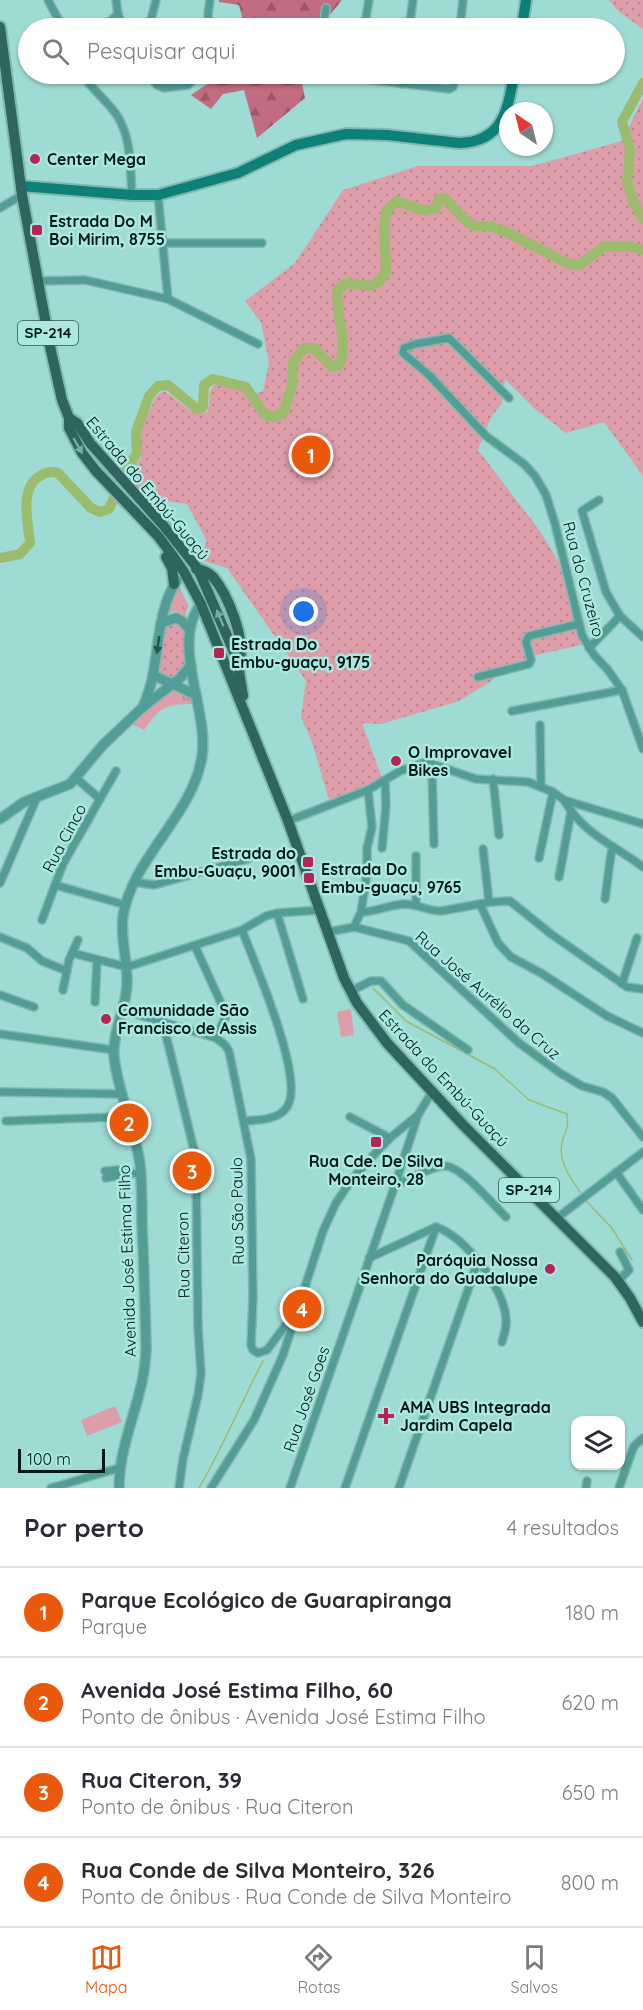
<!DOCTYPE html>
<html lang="pt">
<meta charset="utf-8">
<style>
body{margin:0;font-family:Quicksand,sans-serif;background:#f7f7f7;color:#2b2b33}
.controls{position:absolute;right:18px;bottom:18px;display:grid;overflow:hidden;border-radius:12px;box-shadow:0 2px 4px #0004}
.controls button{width:54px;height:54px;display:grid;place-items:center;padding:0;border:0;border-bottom:2px solid #e1e1e2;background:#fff;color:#2b2b33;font:30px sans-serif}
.compass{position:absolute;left:499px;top:102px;width:54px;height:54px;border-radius:50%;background:#fff;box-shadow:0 2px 4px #0004;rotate:325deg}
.scale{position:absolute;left:18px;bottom:15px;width:87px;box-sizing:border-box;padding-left:6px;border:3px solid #001715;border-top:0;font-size:16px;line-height:21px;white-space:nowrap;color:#001715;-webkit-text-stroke:4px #abe8e1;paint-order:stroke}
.you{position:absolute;left:304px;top:612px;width:21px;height:21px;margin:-15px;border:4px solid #fff;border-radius:50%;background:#1a73e8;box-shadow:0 0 0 9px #1a73e833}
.badge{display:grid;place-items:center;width:39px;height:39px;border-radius:50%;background:#ea580c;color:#fff;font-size:20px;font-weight:700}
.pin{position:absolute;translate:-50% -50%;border:3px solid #fff;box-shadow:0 2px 6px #0006}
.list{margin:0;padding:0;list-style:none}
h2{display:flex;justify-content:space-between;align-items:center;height:78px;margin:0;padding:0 24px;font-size:26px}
h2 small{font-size:20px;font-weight:400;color:#7c7c81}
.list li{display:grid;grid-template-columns:39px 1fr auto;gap:18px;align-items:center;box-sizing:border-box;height:90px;padding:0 24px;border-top:2px solid #e1e1e2}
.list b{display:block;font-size:22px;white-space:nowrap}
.list p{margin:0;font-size:20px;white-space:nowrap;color:#7c7c81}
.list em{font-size:20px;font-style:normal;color:#7c7c81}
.icon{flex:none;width:33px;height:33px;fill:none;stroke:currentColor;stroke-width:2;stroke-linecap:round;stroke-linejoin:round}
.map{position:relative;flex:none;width:643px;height:1488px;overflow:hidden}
.search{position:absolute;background:#fff;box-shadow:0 2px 4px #0004;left:18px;right:18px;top:18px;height:66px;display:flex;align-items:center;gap:15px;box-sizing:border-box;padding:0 21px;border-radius:33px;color:#7c7c81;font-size:22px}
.sheet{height:438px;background:#fff}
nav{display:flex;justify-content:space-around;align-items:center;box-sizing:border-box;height:84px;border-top:2px solid #e1e1e2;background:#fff;font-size:16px;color:#7c7c81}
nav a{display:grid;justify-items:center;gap:3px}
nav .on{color:#ea580c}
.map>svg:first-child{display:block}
.grass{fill:url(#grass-tufts)}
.forest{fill:url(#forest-firs)}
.park{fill:url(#park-dots)}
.garden{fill:#dd9da9}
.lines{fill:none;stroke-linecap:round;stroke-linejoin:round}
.stream{stroke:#9cbc6d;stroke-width:1.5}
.river{stroke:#9cbc6d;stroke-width:10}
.minor-casing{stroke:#82b8b2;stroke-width:10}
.tertiary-casing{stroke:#82b8b2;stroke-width:12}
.secondary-casing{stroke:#82b8b2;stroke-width:14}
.primary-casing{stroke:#82b8b2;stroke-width:14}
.minor{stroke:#529e96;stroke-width:7}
.tertiary{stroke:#529e96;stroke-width:9}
.secondary{stroke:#0d8178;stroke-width:10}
.primary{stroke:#2f655f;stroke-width:10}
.oneway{fill:#73ada6}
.oneway2{fill:#25544f}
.poi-dot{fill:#b42455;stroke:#abe8e1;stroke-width:2}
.labels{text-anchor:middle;stroke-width:5;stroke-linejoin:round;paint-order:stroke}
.shield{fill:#abe8e1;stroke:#335652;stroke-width:1.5}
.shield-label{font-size:15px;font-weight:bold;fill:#001715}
.poi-label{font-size:16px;font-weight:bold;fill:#001715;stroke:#abe8e1;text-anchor:start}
.street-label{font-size:16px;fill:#001715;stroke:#abe8e1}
</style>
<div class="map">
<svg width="643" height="1488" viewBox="0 0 643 1488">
<defs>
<pattern id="grass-tufts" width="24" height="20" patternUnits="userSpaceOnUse" patternTransform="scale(1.5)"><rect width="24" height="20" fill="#dd9da9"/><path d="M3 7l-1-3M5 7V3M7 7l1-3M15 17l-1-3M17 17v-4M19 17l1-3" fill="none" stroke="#bc8691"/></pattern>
<pattern id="forest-firs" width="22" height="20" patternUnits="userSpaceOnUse" patternTransform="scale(1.5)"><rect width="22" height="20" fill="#c26c7f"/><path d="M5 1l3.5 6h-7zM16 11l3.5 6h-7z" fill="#9b5867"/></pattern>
<pattern id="park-dots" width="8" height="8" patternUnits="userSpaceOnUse" patternTransform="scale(1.5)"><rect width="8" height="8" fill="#dd9da9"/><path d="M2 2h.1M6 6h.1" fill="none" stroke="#bc8691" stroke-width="1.8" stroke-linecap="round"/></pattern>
</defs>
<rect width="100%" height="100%" fill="#9edbd4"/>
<g class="grass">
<polygon points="178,584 188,605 185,617 176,611 168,613"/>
<path d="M173,690C183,691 190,693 193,704C164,704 161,707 144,730L132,724L161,696Z"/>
</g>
<g class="forest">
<polygon points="219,0 342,0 329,16 302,28 245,28 239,5 219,2"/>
<polygon points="222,74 300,74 305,98 257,138 244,90 223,94 211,109 191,95"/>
</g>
<g class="park">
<polygon points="609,0 643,0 643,29 618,11"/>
<path d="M643,98V476L604,422L566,433L535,409L505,379L502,403L490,419L478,450L540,531L564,571L586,644L536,655L498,674L493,680L459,701L381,724L362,723L383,781L330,803L312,742L301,717L306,681L227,568L200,560L207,541L187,504C165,500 136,499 129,474L141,459L140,433L155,398L163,391C180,398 188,417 208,412L210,392L214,385L236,387L251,395L263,391L269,363L261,322L245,301L295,263L343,190L418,166H532L622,141Z"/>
<polygon points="171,619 189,630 191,664 173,683 154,675 161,626"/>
</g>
<g class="garden">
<polygon points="351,1009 354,1035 341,1037 337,1012"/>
<polygon points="115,1406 122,1422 87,1436 81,1420"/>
</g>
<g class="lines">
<g class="stream">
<path d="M373,988L406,1021L495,1069L529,1100L567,1114C569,1130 565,1130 562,1143C558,1162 570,1177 580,1192"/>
<polyline points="586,1201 611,1227 632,1260"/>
<path d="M199,1488C223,1447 241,1403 263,1361"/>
</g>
<g class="river">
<polyline points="643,83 622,122 630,150 627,182 634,203 643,219"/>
<path d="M0,558L20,554L30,543C28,522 19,488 40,476C46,472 52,471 58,473L91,508L100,512L109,509L125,473L137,453L136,432L149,396L158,386L168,385L197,409L203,407L204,385L213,379L246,387L265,415L275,417L283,413L292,386L293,362L304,348H314L332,367L339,365C350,340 334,315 338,289L346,283L370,286L379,282L386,272L384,225L387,210L397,201L425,211L436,208L439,199H446L461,216L473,226H490L506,232L569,264L579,265L605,246L633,247L643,250"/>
</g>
<defs>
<g id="minor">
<polyline points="48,0 63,28"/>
<polyline points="116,0 118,14 123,28"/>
<polyline points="103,28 118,14"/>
<polyline points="149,28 156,0"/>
<polyline points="209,28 208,14 210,0"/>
<polyline points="323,28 326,8"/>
<polyline points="364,28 369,0"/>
<polyline points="409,28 413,0"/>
<polyline points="460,28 463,0"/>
<path d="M82,74C92,90 108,101 118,117C132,140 130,170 132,195"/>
<polyline points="148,74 157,85 164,88 188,85 195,79 197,74"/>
<polyline points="324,74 449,89 453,87 455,74"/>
<polyline points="402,84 403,74"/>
<polyline points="158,195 168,299"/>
<polyline points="0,208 22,195"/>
<polyline points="162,243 262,243"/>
<polyline points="38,281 85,280 168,299 258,344"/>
<polyline points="509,398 449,338 415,344 404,348 403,353 429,375 486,436 524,464 535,476 546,495 555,524 582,635 594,655 608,670 622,690 643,749"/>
<polyline points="599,500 582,511 606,592 620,616 643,637"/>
<polyline points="589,648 620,616"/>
<polyline points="478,677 529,664 531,660 526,642 529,636 579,624"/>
<polyline points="512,711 622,690"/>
<polyline points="540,725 541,787"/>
<polyline points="432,770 434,844"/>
<polyline points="76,778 100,799"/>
<polyline points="493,779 499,835"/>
<path d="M564,800C583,834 614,845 643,867"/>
<polyline points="288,821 368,790 400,771 426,762 476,779 528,782 553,792 564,800 643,824"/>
<polyline points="382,848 386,806 385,781"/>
<polyline points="483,849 489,902"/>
<polyline points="416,856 416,905"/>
<polyline points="539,858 553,792"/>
<polyline points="559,877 571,812"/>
<polyline points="134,882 154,885 248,859"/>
<polyline points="0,883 37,797"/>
<polyline points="55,885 126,905"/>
<polyline points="605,899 611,854 613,847"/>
<polyline points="480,904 498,943 511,957 541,973 607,1016 643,1033"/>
<path d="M361,912C376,912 389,905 404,904C417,904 428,911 441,911L491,902L510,901L551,934L627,987L643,989"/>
<polyline points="277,913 303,999"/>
<polyline points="42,920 63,864 116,771"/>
<polyline points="354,927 361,912 367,873 367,848 372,827 368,790"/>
<path d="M242,930C254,962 306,1080 287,1107C279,1120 258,1120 244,1121"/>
<polyline points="328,932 354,927 409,941 519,1043 560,1073 582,1086 603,1092 612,1098 643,1137"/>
<polyline points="0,937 27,948 42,961 67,971"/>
<polyline points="195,946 225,1012 226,1016 216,1038"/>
<polyline points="72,953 127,967 242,930 266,916 277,913 321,910"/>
<polyline points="622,984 637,938"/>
<polyline points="63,990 69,960 78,940"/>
<polyline points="351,991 371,981 381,981 403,1005 468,1050"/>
<polyline points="0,995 34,1007"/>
<polyline points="95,1002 97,961"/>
<polyline points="123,1010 216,1038 225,1045 229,1051 251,1159 253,1297 251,1345 253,1350 258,1353 267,1350 297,1310"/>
<polyline points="163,1023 196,1158 198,1327 201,1374 198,1395 183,1459 179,1488"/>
<polyline points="0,1034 114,1050"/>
<polyline points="0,1092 123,1094"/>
<polyline points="350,1117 390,1138"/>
<polyline points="6,1121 116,1117 128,1114"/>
<polyline points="105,1171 118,1170 126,1174"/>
<polyline points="616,1172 643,1210"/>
<polyline points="106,1178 126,1174 141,1173"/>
<path d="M395,1185C408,1180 432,1166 444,1166C461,1165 493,1205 506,1217"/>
<polyline points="557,1218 643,1152"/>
<path d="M369,1258L436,1227C464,1235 505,1289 506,1319C507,1327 504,1335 502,1342"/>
<polyline points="618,1281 629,1270 620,1252"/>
<polyline points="51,1488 119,1468"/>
<polyline points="211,1488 254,1420 283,1355 323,1231 336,1203 350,1182 367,1162 390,1138 418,1115 432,1092"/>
<polyline points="290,1488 395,1185 418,1115"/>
<polyline points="345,1488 436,1227"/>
<polyline points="399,1488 478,1261"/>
<polyline points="586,1488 587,1481"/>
<polyline points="619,1488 634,1446 643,1438"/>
</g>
<g id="tertiary">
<polyline points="161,623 176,618 182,621 189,629"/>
<polyline points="153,675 196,695"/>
<path d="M143,707C147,697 151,686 153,675C159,644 159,607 177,580"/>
<polyline points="0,819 24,802 70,784 103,745 143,707 180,678 191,665"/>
<path d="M119,1488C119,1438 147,1394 146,1344C145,1304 144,1264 142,1224C142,1204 142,1184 140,1164C135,1128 118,1093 114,1057C112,1032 126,1009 127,985C128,962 120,939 123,916C133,856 193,816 202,756C209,710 170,643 201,604"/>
</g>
<g id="secondary">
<polyline points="522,28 526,0"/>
<path d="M21,186L132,195H158L238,173L296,145L346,134L387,135L459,143C503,142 508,109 514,74"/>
</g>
<g id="primary">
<polyline points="0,27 22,195 51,351 62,400 69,418 69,428 82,453 96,471 158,536 173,556 184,572 201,604 288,821 344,978 357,1003 387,1043 464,1126 615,1277 630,1298 643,1322"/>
<polyline points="69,418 77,423 90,443 163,525 198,569 237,659 243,696"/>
<polyline points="166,557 172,568 174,584"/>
<path d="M196,569C203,570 208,572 213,577C228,595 246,639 239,662"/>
</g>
</defs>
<use href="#minor" class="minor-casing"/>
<use href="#tertiary" class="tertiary-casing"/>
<use href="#secondary" class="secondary-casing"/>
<use href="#primary" class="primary-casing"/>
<use href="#minor" class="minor"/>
<use href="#tertiary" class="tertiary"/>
<use href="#secondary" class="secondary"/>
<use href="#primary" class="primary"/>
</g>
<defs><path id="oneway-solid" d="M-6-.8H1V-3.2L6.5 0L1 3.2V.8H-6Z" transform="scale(1.5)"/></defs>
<g class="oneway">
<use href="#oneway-solid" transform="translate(78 446) rotate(60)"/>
<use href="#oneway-solid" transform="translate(220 618) rotate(-113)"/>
</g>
<use class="oneway2" href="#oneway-solid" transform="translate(158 645) rotate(98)"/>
<g class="poi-dot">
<circle cx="35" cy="159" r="6"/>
<rect x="31" y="224" width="12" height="12" rx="3"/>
<rect x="213" y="647" width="12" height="12" rx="3"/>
<circle cx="396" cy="761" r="6"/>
<rect x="302" y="856" width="12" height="12" rx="3"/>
<rect x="303" y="872" width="12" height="12" rx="3"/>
<circle cx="106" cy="1019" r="6"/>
<rect x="370" y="1136" width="12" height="12" rx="3"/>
<circle cx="550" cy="1269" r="6"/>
<path d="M383 1407h6v6h6v6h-6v6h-6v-6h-6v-6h6z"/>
</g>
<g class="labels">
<g class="shield">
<rect x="18" y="321" width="60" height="24" rx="4.5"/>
<rect x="499" y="1178" width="60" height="24" rx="4.5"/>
</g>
<g class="shield-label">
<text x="48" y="338">SP-214</text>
<text x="529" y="1195">SP-214</text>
</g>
<g class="poi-label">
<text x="47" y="165">Center Mega</text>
<text x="49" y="227">Estrada Do M<tspan x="49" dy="18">Boi Mirim, 8755</tspan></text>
<text x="231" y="650">Estrada Do<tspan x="231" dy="18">Embu-guaçu, 9175</tspan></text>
<text x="408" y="758">O Improvavel<tspan x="408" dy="18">Bikes</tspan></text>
<text x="296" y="859" text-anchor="end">Estrada do<tspan x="296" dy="18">Embu-Guaçu, 9001</tspan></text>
<text x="321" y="875">Estrada Do<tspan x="321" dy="18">Embu-guaçu, 9765</tspan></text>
<text x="118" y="1016">Comunidade São<tspan x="118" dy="18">Francisco de Assis</tspan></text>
<text x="376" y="1167" text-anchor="middle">Rua Cde. De Silva<tspan x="376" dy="18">Monteiro, 28</tspan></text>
<text x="538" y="1266" text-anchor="end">Paróquia Nossa<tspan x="538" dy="18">Senhora do Guadalupe</tspan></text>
<text x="400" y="1413">AMA UBS Integrada<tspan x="400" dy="18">Jardim Capela</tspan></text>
</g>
<g class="street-label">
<text transform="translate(148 488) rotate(50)" y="6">Estrada do Embú-Guaçú</text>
<text transform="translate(584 579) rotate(75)" y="6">Rua do Cruzeiro</text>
<text transform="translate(64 838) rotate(-62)" y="6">Rua Cinco</text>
<text transform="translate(488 995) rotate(41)" y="6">Rua José Aurélio da Cruz</text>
<text transform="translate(444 1078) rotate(47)" y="6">Estrada do Embú-Guaçú</text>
<text transform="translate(237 1211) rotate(-91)" y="6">Rua São Paulo</text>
<text transform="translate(183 1255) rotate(-91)" y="6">Rua Citeron</text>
<text transform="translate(127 1261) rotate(-92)" y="6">Avenida José Estima Filho</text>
<text transform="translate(306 1399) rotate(-71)" y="6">Rua José Goes</text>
</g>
</g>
</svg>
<div class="controls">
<button><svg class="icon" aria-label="layers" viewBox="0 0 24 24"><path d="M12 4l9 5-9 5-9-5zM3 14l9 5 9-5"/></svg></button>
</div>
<svg class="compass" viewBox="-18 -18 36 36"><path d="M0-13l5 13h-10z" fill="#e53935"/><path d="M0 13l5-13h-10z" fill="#7c7c81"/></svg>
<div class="scale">100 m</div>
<div class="you"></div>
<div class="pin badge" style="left:311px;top:455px">1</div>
<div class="pin badge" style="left:129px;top:1123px">2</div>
<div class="pin badge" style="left:192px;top:1171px">3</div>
<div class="pin badge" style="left:302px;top:1309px">4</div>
<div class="search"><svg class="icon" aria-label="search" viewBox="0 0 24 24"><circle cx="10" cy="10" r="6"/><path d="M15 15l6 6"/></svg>Pesquisar aqui</div>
</div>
<section class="sheet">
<h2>Por perto<small>4 resultados</small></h2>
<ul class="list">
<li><span class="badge">1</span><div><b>Parque Ecológico de Guarapiranga</b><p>Parque</p></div><em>180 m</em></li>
<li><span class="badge">2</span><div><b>Avenida José Estima Filho, 60</b><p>Ponto de ônibus · Avenida José Estima Filho</p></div><em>620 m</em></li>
<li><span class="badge">3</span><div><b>Rua Citeron, 39</b><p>Ponto de ônibus · Rua Citeron</p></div><em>650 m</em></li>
<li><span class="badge">4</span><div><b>Rua Conde de Silva Monteiro, 326</b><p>Ponto de ônibus · Rua Conde de Silva Monteiro</p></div><em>800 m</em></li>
</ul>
</section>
<nav>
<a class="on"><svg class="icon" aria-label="map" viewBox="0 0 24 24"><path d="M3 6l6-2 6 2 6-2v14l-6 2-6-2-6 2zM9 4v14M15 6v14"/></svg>Mapa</a>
<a><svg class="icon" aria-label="directions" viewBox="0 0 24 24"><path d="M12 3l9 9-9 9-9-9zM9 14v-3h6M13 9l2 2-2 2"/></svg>Rotas</a>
<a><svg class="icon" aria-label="saved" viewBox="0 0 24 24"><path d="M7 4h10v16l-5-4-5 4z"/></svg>Salvos</a>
</nav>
